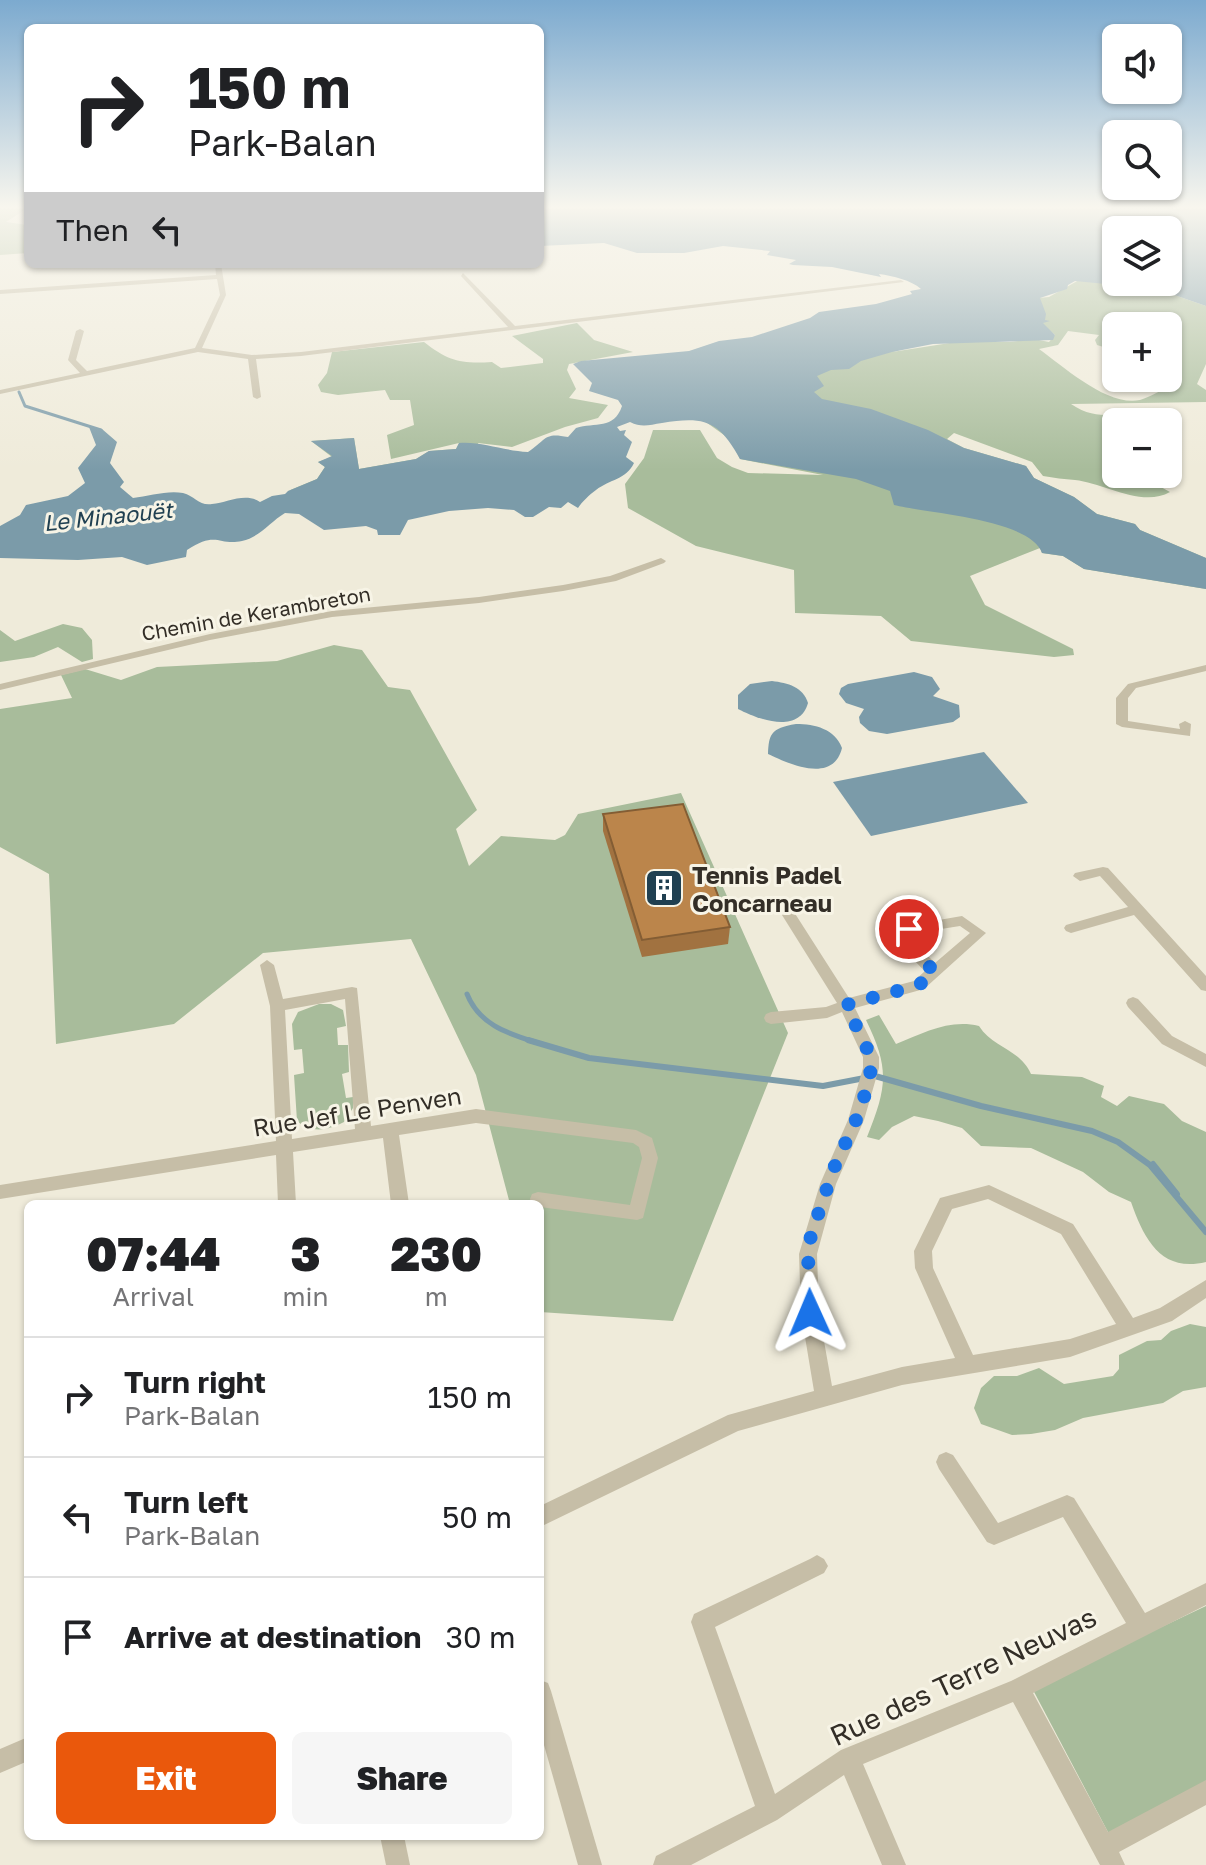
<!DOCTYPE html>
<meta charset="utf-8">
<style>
body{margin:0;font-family:"Golos Text",sans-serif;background:#f6f6f6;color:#202124;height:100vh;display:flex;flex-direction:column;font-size:30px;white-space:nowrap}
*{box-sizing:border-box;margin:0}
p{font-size:26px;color:#757577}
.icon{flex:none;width:44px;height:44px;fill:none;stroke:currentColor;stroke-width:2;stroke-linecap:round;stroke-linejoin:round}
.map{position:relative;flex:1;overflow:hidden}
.panel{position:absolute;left:24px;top:1200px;width:520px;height:640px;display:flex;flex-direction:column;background:#fff;border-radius:12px;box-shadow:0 2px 6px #0004}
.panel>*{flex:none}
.top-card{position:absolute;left:24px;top:24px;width:520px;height:244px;border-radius:12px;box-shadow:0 2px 6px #0004;background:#fff;color:#202124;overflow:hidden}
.controls{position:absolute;left:1102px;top:24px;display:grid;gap:16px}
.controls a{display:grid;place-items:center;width:80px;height:80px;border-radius:12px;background:#fff;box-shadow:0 2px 6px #0004;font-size:40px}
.pin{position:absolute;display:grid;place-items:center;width:68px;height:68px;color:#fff;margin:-34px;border:4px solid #fff;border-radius:50%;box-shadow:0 2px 8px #0007}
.me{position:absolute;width:88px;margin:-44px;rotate:359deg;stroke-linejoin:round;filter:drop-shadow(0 0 6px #0008)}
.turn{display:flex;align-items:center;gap:28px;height:168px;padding:0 32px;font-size:36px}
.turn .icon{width:104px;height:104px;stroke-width:2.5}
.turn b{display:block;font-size:56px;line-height:68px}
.then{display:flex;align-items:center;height:76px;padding:0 32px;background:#0003;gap:16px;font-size:30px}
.eta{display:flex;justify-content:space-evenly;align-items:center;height:136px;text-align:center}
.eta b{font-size:48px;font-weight:800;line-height:56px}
.cta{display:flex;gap:16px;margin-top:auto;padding:16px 32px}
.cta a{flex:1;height:92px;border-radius:12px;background:#ea580c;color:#fff;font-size:32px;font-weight:800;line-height:92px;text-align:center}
.cta a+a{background:#f6f6f6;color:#202124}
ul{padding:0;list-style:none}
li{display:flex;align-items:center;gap:24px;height:120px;padding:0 32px;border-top:2px solid #e0e0e0}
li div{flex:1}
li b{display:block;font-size:30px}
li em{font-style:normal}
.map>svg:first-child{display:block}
</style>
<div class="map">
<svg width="1206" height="1865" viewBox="0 0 1206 1865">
<rect width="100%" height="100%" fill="#efebda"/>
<g fill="#a8bc9b" fill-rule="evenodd">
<polygon points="0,209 26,209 6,222 28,225 28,253 0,255"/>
<path d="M1079,280L1157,289L1206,306V364L1197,384L1206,390V402L1071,404C1100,424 1120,408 1149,422H1116V474H1137L1170,492C1142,508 1104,483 1075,480C1064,479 1054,478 1043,476L1032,462L954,433L947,439L964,448L1026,466L1034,478L1074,497L1097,514L1135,524L1140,530L1206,558V589L1084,569L1063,556L1042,553L1040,548L970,576L985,605L1073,649L1074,655L1054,657L911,641L881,616L795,613L794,570L696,546L628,508L625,484L644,458L653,430H700L717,458L732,467L748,473L823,475L740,459L731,440L703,420L750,378L955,335L892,352L956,342H1010L1034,339L1049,342L1055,335L1041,323L1045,320L1039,298L1049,297ZM1116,326H1168V378H1164L1176,385C1163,388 1151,397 1140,400C1108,407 1064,367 1039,349L1058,345L1068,331L1099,335L1095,340L1097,345L1116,351Z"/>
<path d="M577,323L594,340L633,352L569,364L567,370L576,389L569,398L608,405L598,418L565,427L512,447L478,443L479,447L493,448L288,491L317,479L325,467L318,462L332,457L311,441L354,438L359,469L416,459L429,451L456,449L459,443L391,459L387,435L414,425L410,400H390L385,390L338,395L321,392L318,385L327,373L332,352L424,342C448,361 461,364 492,362L501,368L543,363V359L512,336Z"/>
<polygon points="63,624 82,628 92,640 93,659 82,662 58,647 34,657 0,662 0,630 15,641"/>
<polygon points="334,645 362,650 388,687 410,690 477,810 456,829 469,866 501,836 555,840 565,835 578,814 681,793 788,1033 673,1321 540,1312 540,1204 510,1204 476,1075 411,939 263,953 174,1024 56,1044 49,874 0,847 0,709 72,698 61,675 85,669 121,680 157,667 277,661"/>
<path d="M319,1004H331L343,1010L346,1026L337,1028L338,1045H348L349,1072L342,1074L346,1098L353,1097V1108L344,1122C329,1130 311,1134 297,1121L294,1075L304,1073L302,1049L294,1050L292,1024L298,1012Z"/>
<path d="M879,1015L896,1044C924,1033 949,1019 979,1026C993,1048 1020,1049 1031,1074L1082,1077L1104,1086L1101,1097L1117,1106L1129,1096L1164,1104L1182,1121L1206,1132V1262C1161,1273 1144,1239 1131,1202L1109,1192L1083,1172L1031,1148L981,1146L962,1128L938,1121L914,1116L892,1127L879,1140L867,1137C887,1087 890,1069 866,1020Z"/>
<polygon points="1190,1324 1206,1327 1206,1387 1183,1391 1163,1403 1083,1418 1055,1430 1031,1434 1012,1435 981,1424 974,1408 981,1388 994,1376 1017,1376 1039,1368 1064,1384 1113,1376 1119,1369 1119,1355 1147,1341 1161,1340 1171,1331"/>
<polygon points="1206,1606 1206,1783 1109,1834 1032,1688"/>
</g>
<g fill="#7b9ba9" fill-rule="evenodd">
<path d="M540,209H1206V306L1157,289L1075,281L1068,285L1067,289L1040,298L1046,314L1045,320L1050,321L1043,323L1055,335L1053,340L933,344L892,352L861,361L849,369L831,370L817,376L824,386L814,392L822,399L871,409L928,430L964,448L1026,466L1034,478L1074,497L1097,514L1135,524L1140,530L1206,558V589L1084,569L1063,556L1042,553C1031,519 925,513 894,505L890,491L856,479L740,459C719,421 705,416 662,423C649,425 642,428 630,422L617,427L620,431L626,430L624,435L632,442L626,457L634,463C626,480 610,479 596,490C589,495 582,502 578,508L568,502L561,508L549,507L533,517H525L514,510L488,508L449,511L408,520L400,535H378L377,530L366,526L324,530L299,514L285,513C270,522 260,537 242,541C218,546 217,530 187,550L186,557L147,565L122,557L78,560L0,558V526L20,515L26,505L68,496L85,483L78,468L96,445L89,427L102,429L117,442L110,463L124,482L120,487L133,498C149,496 168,490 183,493C195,496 199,506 212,504C227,503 245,492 260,502L272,496L285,494L288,491L317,479L325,467L318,462L332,456L311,441L354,438L359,469L416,459L429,451L456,449L459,443C481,441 504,451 528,452C547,439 544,432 568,437L576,428C595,422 614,430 622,406L618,400L589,391L592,383L573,364L581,361L689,351L719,341L752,337L810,318L819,312L876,304L912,294L910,291L921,289C911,280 893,276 879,274L881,277L832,267L793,265L789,264L796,260L767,255L770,251L723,246L684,253H637L604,243L540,246ZM1116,230H1168V282H1116Z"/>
<polygon points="914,672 932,677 940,689 933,696 959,705 960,717 953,722 887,734 869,731 860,723 859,717 864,709 846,703 839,694 841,688 848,684"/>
<path d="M772,681C788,683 803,687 808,703C799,735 757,719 738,709V695L750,684Z"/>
<path d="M796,724C815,724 835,729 842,748C833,785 787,763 768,754C769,735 770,728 796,724Z"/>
<polygon points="984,752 1028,803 871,836 833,782"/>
</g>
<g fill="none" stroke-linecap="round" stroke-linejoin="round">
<polyline stroke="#7b9ba9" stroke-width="3" points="19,392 25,406 101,430"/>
<path stroke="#7b9ba9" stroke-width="5" d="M467,994C479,1024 506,1033 535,1042"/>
<g stroke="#7b9ba9" stroke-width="6">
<polyline points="528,1040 589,1058 823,1086 875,1076 981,1106 1092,1131 1118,1142 1150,1165 1206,1232"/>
<polyline points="1153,1164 1177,1194"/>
</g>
<g fill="#c6bea7" fill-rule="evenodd">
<polygon points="215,264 221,264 226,295 202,348 252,355 301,352 508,327 461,276 463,273 515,326 901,280 904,282 301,356 256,359 261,397 257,399 253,397 248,359 198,352 0,394 0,390 80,373 68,360 76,331 80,329 84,331 76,360 87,371 195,348 220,295 217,279 0,294 0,290 216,275"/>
<polygon points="661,558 666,561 664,563 616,581 563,591 479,603 332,617 210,640 0,690 0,684 210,634 332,611 479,597 563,585 610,576"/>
<polygon points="1206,665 1206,671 1136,688 1128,698 1128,721 1180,729 1179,724 1185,721 1191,724 1190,736 1122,727 1116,724 1116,698 1128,684"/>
<polygon points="1103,867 1108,868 1206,976 1206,991 1201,990 1134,915 1071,933 1066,931 1064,928 1066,925 1128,907 1100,876 1080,881 1073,876 1075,873"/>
<path d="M789,910L794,912L849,998L914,981L925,971C912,960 900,943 904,926L962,916L986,933L924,989L855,1008L879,1057V1068L864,1120L836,1184L817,1254L819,1313L832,1386L902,1367L955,1358L915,1268L914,1251L940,1198L989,1185L1073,1224L1133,1318L1160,1308L1206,1280V1298L1172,1321L1070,1357L902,1385L738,1431L540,1527V1506L728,1415L814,1391L801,1313L799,1254L820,1184L848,1120L863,1068V1057L842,1012L827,1018L771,1024L766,1022L764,1018L766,1014L771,1012L826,1007L837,1003L782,915ZM960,926L970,933L935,963L922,950L916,933ZM988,1199L1061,1234L1116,1324L1070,1339L973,1355L933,1268L932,1251L952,1209Z"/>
<path d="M267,960L274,965L283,999L352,987L357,988L371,1126L476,1109L636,1130L652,1138L658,1158L643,1218L637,1220L540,1207V1204H532L530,1199L532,1194L538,1192L630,1205L642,1158L639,1147L633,1143L476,1123L399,1135L409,1204H391L383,1138L293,1152L296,1204H278L276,1155L0,1199V1185L276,1141L270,1006L260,965ZM345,999L355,1129L292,1139L285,1010Z"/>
<polygon points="1133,997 1138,999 1172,1036 1206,1054 1206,1067 1162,1044 1128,1007 1126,1003 1128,999"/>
<polygon points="946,1452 953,1455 998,1523 1067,1495 1074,1498 1145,1613 1206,1583 1206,1605 1033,1693 1108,1832 1206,1780 1206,1805 1119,1852 1125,1865 1100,1865 1013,1702 863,1764 906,1865 882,1865 844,1775 777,1820 691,1865 653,1865 656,1856 755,1806 691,1622 694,1614 810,1559 817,1555 824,1559 828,1566 824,1573 715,1627 775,1794 841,1750 1011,1681 1126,1623 1063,1517 994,1545 987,1542 939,1469 936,1462 939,1455"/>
<polygon points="540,1680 548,1683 551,1691 602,1865 578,1865 540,1731"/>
<polygon points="28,1737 28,1761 0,1773 0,1749"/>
<polygon points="380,1836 404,1836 410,1865 386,1865"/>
</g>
</g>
<polygon fill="#a17240" points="603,814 730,927 728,944 642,957 603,831"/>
<polygon fill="#bb854b" stroke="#835d34" stroke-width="2" points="683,804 730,927 642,940 603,814"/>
<linearGradient id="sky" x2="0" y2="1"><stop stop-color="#7caacf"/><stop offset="0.44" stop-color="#f8f6ee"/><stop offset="1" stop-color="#f8f6ee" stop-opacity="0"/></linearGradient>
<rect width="1206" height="470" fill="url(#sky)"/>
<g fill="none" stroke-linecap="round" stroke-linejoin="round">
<path stroke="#1a73e8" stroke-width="14" stroke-dasharray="0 25.2" d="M810,1313L808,1254L811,1235L834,1168L856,1120L870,1080L871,1057L846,1005L919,985L935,971C921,961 909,947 909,929"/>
</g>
<defs>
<g id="building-square" transform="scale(2)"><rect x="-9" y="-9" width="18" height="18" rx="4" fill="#204051" stroke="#f7f4e6"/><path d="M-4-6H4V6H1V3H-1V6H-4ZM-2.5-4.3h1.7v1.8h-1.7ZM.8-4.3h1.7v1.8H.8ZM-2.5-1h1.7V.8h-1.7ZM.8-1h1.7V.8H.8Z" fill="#fff"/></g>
</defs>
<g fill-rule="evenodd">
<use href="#building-square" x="664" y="888"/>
</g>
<g text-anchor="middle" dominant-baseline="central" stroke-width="6" stroke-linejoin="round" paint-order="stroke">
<g font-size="20" fill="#332e27" stroke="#f7f4e6">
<text transform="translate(256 613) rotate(-10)">Chemin de Kerambreton</text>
</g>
<g font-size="22" font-style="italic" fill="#204051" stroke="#f7f4e6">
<text transform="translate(108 516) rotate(-6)">Le Minaouët</text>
</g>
<g font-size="24" font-weight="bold" fill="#332e27" stroke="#f7f4e6" text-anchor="start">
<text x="692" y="874">Tennis Padel<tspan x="692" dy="28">Concarneau</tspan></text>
</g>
<g font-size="24" fill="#332e27" stroke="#f7f4e6">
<text transform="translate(357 1111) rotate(-9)">Rue Jef Le Penven</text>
</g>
<g font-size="28" fill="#332e27" stroke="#f7f4e6">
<text transform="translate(963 1676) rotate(-25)">Rue des Terre Neuvas</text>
</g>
</g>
</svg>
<div class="controls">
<a><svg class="icon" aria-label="sound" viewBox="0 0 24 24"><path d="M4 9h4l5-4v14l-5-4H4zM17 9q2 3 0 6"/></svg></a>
<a><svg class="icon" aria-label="search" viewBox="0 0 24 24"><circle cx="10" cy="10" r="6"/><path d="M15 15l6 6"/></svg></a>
<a><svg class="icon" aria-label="layers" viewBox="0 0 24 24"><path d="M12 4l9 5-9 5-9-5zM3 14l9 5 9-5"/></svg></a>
<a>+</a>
<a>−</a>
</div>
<div class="pin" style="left:909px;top:929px;background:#d93025"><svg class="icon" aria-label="arrive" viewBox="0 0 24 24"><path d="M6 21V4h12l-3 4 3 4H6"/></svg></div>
<svg class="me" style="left:810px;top:1313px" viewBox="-20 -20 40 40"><path d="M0-17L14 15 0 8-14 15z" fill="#1a73e8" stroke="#fff" stroke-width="4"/></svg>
<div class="top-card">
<div class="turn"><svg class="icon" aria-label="right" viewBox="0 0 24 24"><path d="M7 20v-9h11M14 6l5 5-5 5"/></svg><div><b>150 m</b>Park-Balan</div></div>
<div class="then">Then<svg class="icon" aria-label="left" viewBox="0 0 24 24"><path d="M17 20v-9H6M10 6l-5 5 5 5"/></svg></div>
</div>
<section class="panel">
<div class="eta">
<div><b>07:44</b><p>Arrival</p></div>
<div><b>3</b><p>min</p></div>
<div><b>230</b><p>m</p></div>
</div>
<ul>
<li><svg class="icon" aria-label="right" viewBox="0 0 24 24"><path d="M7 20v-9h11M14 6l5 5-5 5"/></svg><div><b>Turn right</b><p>Park-Balan</p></div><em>150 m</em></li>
<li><svg class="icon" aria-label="left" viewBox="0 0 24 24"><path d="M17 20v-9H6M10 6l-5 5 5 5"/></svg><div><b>Turn left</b><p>Park-Balan</p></div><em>50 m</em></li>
<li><svg class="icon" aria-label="arrive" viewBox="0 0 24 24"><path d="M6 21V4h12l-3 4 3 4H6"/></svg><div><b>Arrive at destination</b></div><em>30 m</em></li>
</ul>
<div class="cta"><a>Exit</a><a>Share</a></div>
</section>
</div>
